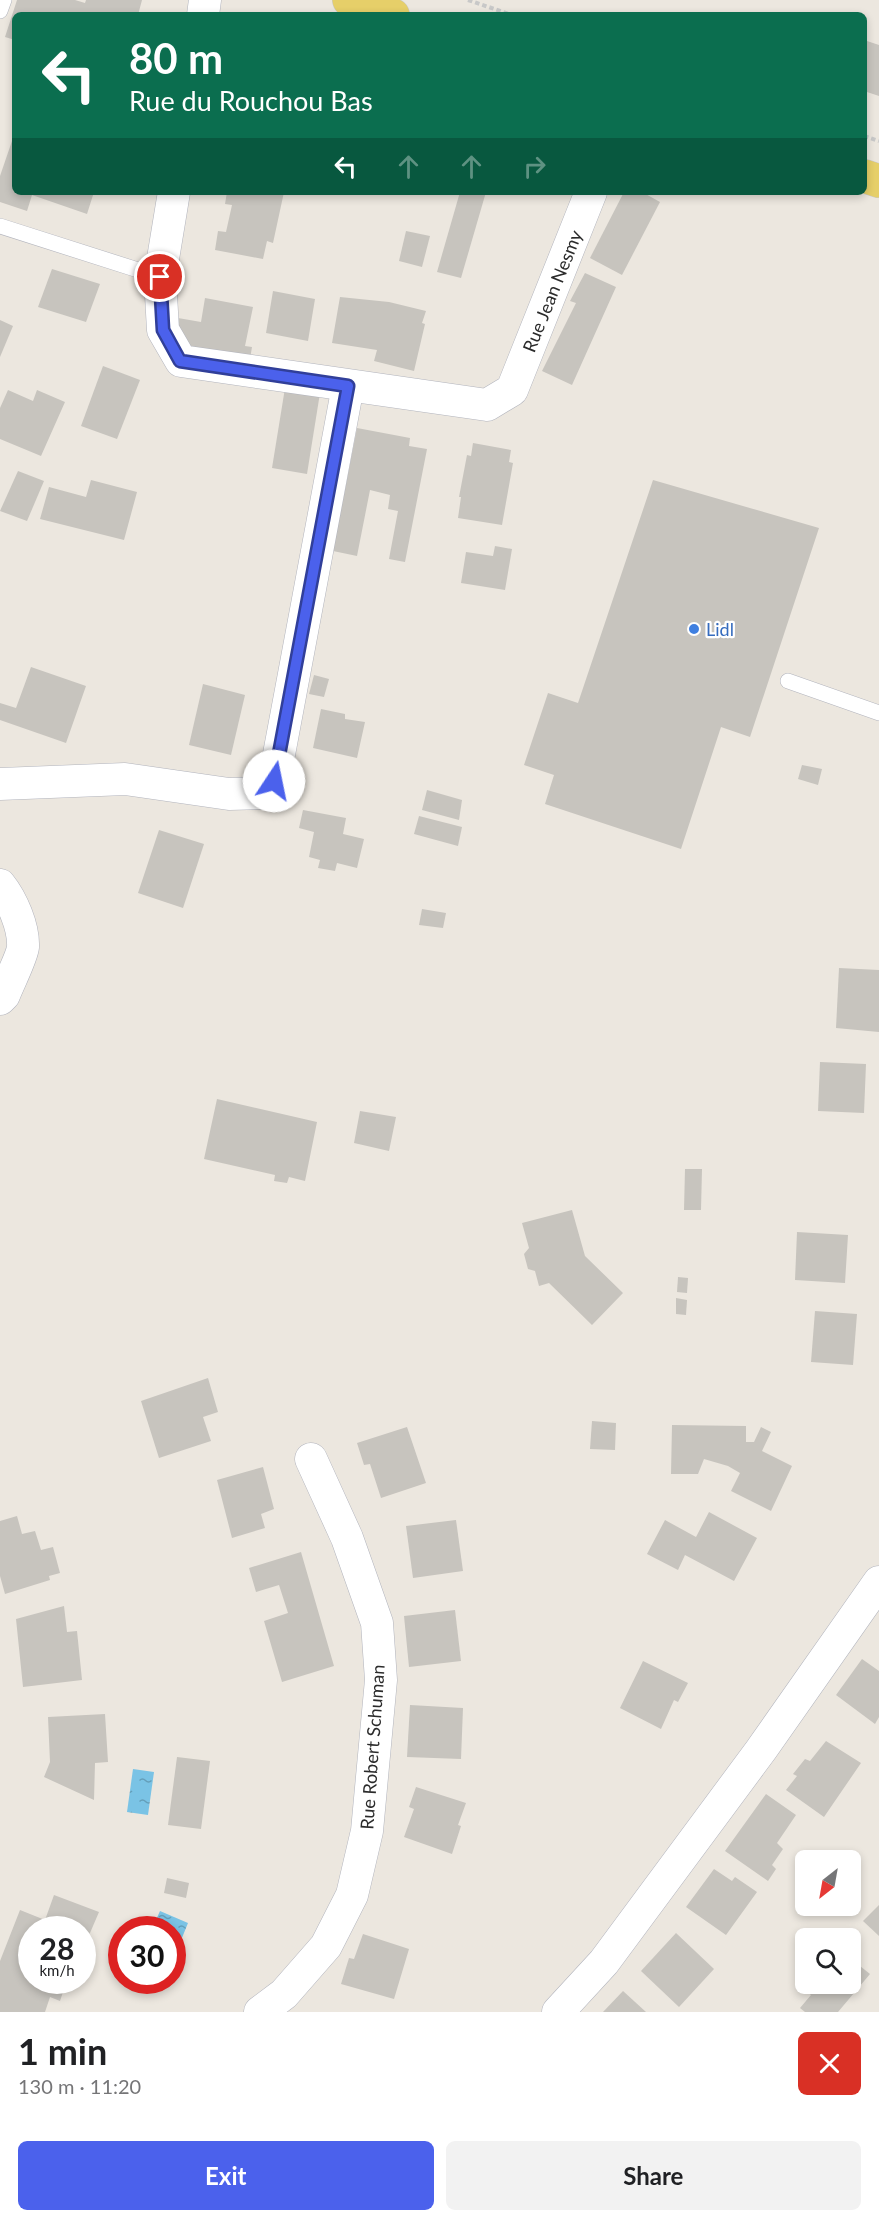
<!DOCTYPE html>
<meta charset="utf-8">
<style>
body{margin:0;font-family:Lato,sans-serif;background:#f2f2f2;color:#202124;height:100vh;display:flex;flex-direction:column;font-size:22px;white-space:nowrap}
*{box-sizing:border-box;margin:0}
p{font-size:20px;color:#757577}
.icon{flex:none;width:33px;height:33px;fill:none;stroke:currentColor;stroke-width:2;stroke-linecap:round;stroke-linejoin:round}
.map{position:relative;height:2012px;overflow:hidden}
.details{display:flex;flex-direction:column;background:#fff;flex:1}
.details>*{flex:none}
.hud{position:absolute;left:12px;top:12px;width:855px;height:183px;border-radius:9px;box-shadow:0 3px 9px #0003;background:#0b6e4f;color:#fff;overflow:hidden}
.needle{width:39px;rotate:211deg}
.fabs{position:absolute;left:795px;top:1850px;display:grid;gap:12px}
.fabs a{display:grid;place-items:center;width:66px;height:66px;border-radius:9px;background:#fff;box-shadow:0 3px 9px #0003;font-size:30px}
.speed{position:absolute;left:18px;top:1916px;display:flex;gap:12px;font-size:30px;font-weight:700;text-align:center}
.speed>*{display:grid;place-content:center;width:78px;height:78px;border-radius:50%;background:#fff;box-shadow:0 3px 9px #0003;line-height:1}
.speed small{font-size:15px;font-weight:400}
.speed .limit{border:9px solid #d22;background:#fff;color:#111}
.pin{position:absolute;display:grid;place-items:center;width:51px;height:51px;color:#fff;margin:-26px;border:3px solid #fff;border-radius:50%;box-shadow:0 2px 6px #0007}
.me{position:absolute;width:66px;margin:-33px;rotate:11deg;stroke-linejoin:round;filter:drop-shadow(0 0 4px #0008)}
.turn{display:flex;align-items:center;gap:21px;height:126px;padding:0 18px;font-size:27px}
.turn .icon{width:78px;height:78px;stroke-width:2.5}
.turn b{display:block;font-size:42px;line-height:51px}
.lanes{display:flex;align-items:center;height:57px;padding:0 18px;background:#0003;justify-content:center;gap:30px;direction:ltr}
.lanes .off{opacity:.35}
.round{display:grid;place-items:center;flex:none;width:63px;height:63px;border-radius:9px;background:#f2f2f2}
.head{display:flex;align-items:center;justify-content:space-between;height:102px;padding:0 18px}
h1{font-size:36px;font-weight:700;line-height:45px}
.cta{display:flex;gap:12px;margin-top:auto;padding:12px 18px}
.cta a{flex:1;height:69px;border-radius:9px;background:#4b61ec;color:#fff;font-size:24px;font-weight:700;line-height:69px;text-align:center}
.cta a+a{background:#f2f2f2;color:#202124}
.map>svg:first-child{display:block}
</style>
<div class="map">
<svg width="879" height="2012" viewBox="0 0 879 2012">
<defs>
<pattern id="water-ripples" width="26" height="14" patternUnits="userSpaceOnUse" patternTransform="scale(1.5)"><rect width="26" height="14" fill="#7ac3e5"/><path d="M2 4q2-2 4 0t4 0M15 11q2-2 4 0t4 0" fill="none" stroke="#649fba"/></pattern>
</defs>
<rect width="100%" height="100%" fill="#ece7df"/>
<g fill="url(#water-ripples)">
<polygon points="133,1769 154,1772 148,1815 127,1812"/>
<polygon points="160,1911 188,1923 173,1960 172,1929 152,1929"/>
</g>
<g fill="#c7c4be">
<polygon points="17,0 75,0 85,3 86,0 142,0 138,15 15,15 15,40 5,37"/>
<polygon points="864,40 879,45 879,96 864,91"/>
<polygon points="13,138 15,139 15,192 94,192 87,214 32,195 27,211 0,202 0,176"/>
<polygon points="227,192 284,192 273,243 267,241 263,259 215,250 218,231 226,232 232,205 225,204"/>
<polygon points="460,192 486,192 461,278 437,272"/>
<polygon points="624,192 642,192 660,202 622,275 590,258"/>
<polygon points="406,231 430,236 422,267 399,261"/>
<polygon points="52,269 100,284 86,322 38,307"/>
<polygon points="585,273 616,287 572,385 542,371 576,303 570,301"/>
<polygon points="273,291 315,299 308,341 266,333"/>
<polygon points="340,297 389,302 426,311 422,323 425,324 414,371 374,361 377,350 332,343"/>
<polygon points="205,298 253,307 245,346 252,347 250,359 181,350 178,318 201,322"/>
<polygon points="0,320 13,326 0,357"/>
<polygon points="103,366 140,380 117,439 81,426"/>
<polygon points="285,388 320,393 307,474 272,468"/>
<polygon points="8,390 33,401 37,390 65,402 41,456 0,439 0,408"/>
<polygon points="357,428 410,438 409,446 427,449 405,562 389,559 398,511 388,509 390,495 370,490 357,556 333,551"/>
<polygon points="473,443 511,450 509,462 513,463 502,525 458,518 461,497 459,497 467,455 471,456"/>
<polygon points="18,471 44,481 27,521 0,511"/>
<polygon points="91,480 137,492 124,540 40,519 49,487 86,497"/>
<polygon points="653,480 819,528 750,737 721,727 681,849 545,804 554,775 524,765 548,693 578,703"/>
<polygon points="495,546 512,549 505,590 461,583 466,552 493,556"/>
<polygon points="31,667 86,686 66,743 0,720 0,703 16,708"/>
<polygon points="314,675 329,679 324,697 309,694"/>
<polygon points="203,684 245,695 231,755 189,745"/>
<polygon points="321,709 345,714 345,719 365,722 357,758 313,748"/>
<polygon points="802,765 822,769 818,785 798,779"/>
<polygon points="427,790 462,800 459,820 422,810"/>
<polygon points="303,810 346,818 343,834 364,839 357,868 337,863 335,871 318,868 320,860 309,857 314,832 299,828"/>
<polygon points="419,816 462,827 458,846 414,834"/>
<polygon points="159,830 204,844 183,908 138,893"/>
<polygon points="422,909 446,913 443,928 419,925"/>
<polygon points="839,968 879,970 879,1032 836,1028"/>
<polygon points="820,1062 866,1064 864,1113 818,1111"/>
<polygon points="217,1099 317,1122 305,1181 289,1177 287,1183 274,1181 275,1175 204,1159"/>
<polygon points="360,1111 396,1117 389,1151 354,1143"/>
<polygon points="685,1169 702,1169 701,1210 684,1210"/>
<polygon points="572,1210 585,1256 623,1293 592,1325 549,1283 539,1286 535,1271 528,1269 524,1254 529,1248 522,1223"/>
<polygon points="797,1232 848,1235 845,1283 795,1280"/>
<polygon points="678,1277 688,1278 687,1293 677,1292"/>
<polygon points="676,1298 687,1300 686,1315 676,1314"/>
<polygon points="815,1311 857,1314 853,1365 811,1362"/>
<polygon points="208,1378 218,1412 203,1417 211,1441 159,1458 141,1401"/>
<polygon points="592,1421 616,1423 615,1450 590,1449"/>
<polygon points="672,1425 746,1426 746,1442 754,1442 761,1427 771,1432 762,1451 792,1466 771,1511 731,1491 740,1473 728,1466 704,1459 698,1474 671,1474"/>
<polygon points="407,1427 426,1483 381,1498 370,1464 364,1465 357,1443"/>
<polygon points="263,1467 274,1509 261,1514 265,1528 232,1538 217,1480"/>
<polygon points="709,1512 757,1538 734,1581 685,1555 678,1570 647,1554 665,1520 696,1537"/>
<polygon points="17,1516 22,1534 35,1531 41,1550 53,1547 60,1573 49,1576 50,1580 5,1594 0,1576 0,1521"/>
<polygon points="456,1520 463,1571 413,1578 406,1526"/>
<polygon points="301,1552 334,1666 282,1682 264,1621 288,1613 279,1585 256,1592 249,1568"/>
<polygon points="64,1606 67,1632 77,1631 82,1680 23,1687 16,1619"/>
<polygon points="455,1610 461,1661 409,1667 404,1616"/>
<polygon points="862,1659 879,1671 879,1717 875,1724 836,1695"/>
<polygon points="643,1661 688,1683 678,1702 674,1700 661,1729 620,1708"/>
<polygon points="410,1705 463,1708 461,1759 407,1757"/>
<polygon points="105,1714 108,1762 95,1763 94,1800 44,1777 50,1762 48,1717"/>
<polygon points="826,1741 861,1763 824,1817 786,1790 797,1776 793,1774 805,1759 810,1761"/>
<polygon points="177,1757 210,1761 201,1829 168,1825"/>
<polygon points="416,1787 466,1803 458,1825 461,1826 452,1854 404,1837 414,1809 409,1807"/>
<polygon points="766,1794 796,1815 777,1843 783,1849 772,1865 776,1869 768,1881 725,1851"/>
<polygon points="714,1869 732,1881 735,1877 757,1892 726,1935 686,1907"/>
<polygon points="167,1878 189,1883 186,1898 164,1893"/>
<polygon points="54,1895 99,1912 87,1940 82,1939 82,1929 32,1929 32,1980 67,1980 60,2001 50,1997 45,2012 0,2012 0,1961 20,1910 45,1920"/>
<polygon points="879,1905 879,1936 863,1921"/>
<polygon points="676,1933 714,1969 679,2007 641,1971"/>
<polygon points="363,1934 409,1949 394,1999 341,1984 349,1958 354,1959"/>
<polygon points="850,1958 870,1974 838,2012 805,2012 800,2008 811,1995 799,1985 806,1978 806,1983 850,1983"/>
<polygon points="623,1991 646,2012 603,2012"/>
</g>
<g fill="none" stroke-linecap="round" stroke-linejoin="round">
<g stroke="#b2b4bd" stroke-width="16">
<g id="lane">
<polyline points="0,11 4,0"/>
<polyline points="0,226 160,277"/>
<polyline points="788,681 879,713"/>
</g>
</g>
<g stroke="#b2b4bd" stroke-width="33">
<g id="street">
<polyline points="203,15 205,0"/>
<polyline points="174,192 160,277 163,330 181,361 487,405 512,390 591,192"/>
<polyline points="0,784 125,779 229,794 263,793 274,781 348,386"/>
<path d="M0,885C12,900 24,927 23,947C22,957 8,984 4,995L0,999"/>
<polyline points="260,2012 284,1994 326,1946 352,1895 367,1831 381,1680 377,1623 347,1538 311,1459"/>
<polyline points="558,2012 604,1962 761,1750 879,1582"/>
</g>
</g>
<g stroke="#c8c8c8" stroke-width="34">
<g id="primary">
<polyline points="349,0 393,15"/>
<polyline points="864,176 879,181"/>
</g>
</g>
<g stroke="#c8c8c8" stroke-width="4" stroke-dasharray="4.5 3" stroke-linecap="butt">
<polyline points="468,0 512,15"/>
<polyline points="864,136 879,141"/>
</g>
<use href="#lane" stroke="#fff" stroke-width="15"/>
<use href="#street" stroke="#fff" stroke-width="32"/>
<use href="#primary" stroke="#e6cf69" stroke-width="33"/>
</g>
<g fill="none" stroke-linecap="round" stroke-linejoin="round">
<g stroke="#313f99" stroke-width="15">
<polyline id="route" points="160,277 163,330 180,361 348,386 274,781"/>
</g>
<use href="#route" stroke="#4b61ec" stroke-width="10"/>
</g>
<circle fill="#3f7fe0" stroke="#fff" stroke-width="2" cx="694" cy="629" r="6"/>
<g text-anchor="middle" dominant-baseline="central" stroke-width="4.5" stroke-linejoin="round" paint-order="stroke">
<g font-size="18" fill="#2b2b2b" stroke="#fff">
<text transform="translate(552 291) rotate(-68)">Rue Jean Nesmy</text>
<text transform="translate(372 1747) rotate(-86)">Rue Robert Schuman</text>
</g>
<g font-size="18" fill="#366cbe" stroke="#fff" text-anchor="start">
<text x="706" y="629">Lidl</text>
</g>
</g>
</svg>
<div class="fabs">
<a><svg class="needle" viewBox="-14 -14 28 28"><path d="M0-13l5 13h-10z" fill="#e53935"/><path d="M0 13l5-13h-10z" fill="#757577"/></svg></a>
<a><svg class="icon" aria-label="search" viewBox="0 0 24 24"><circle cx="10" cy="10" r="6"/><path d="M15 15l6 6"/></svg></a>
</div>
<div class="speed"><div>28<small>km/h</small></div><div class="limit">30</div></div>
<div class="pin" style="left:160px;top:277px;background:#d93025"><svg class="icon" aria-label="arrive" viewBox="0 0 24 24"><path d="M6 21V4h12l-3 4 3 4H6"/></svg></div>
<svg class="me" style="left:274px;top:781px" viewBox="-20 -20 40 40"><circle r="19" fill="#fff"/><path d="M0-13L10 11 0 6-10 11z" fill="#4b61ec"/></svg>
<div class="hud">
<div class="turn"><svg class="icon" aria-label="left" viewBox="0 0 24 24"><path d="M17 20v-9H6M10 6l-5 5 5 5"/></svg><div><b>80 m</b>Rue du Rouchou Bas</div></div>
<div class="lanes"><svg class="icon" aria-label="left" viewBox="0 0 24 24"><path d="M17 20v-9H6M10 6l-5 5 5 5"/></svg><svg class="icon off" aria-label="ahead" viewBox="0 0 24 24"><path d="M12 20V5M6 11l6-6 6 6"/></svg><svg class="icon off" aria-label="ahead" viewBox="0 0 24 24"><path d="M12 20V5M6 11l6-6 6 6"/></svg><svg class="icon off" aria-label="right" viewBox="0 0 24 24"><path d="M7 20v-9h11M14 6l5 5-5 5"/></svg></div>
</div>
</div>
<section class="details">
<div class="head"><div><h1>1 min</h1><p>130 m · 11:20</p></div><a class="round" style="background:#d93025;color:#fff"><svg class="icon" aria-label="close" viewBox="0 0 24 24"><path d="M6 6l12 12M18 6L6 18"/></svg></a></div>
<div class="cta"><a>Exit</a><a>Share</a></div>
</section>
